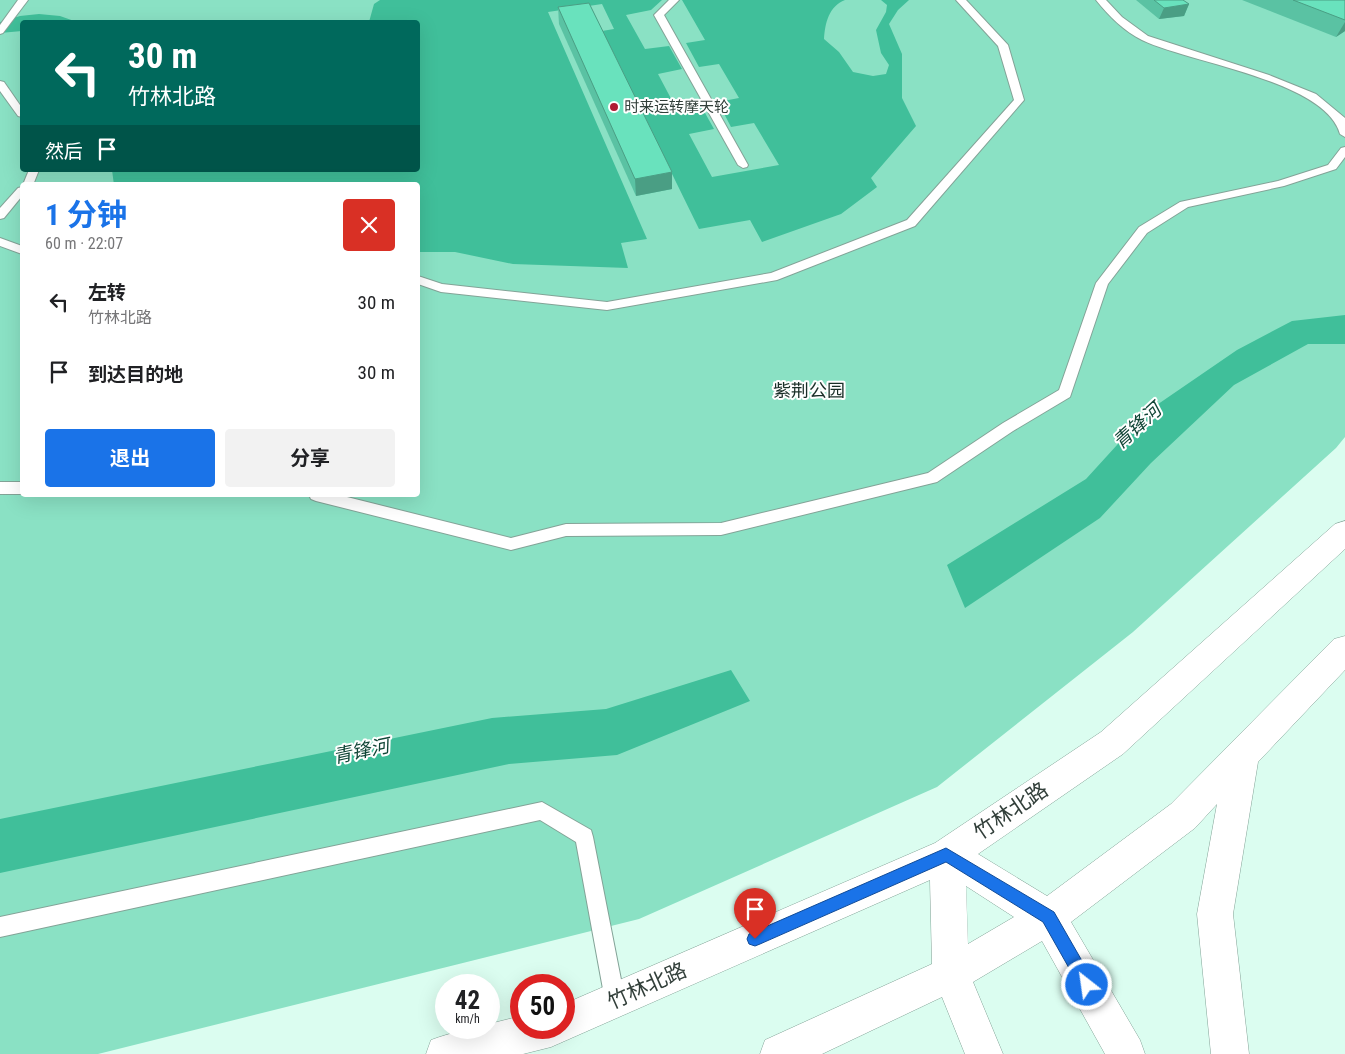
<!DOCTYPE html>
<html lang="zh">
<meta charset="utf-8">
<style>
body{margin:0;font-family:"Roboto Condensed","Noto Sans SC",sans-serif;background:#f2f2f2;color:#202124;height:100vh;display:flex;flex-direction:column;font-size:19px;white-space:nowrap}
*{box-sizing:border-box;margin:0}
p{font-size:16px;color:#757577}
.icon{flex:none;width:28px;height:28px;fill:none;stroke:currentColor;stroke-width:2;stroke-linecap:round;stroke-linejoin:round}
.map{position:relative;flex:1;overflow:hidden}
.side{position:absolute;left:20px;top:182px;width:400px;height:315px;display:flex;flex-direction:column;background:#fff;border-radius:5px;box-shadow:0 5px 20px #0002}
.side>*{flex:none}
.banner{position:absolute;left:20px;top:20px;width:400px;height:152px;border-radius:5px;box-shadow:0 5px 20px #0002;background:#00695c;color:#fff;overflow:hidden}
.speed{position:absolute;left:435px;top:974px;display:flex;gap:10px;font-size:25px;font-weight:700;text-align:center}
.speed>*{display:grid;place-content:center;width:65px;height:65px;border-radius:50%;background:#fff;box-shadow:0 5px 20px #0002;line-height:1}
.speed small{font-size:12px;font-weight:400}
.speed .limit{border:8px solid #d22;background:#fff;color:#111}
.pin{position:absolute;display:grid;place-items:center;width:42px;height:42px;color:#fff;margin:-51px -21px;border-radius:50% 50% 50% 0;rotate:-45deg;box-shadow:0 0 5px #0007}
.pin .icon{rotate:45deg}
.me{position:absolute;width:55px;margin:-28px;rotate:330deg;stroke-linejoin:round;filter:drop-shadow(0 0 4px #0008)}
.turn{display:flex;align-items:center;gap:18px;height:105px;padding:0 25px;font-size:22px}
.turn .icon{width:65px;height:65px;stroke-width:2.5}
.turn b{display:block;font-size:35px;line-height:42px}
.then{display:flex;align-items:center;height:48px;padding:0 25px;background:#0003;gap:10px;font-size:19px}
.round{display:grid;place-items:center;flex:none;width:52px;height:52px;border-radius:5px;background:#f2f2f2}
.head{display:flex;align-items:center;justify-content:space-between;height:85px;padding:0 25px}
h1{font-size:30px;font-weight:700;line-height:38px;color:#1a73e8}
.primary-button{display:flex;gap:10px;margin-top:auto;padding:10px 25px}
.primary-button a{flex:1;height:58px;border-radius:5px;background:#1a73e8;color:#fff;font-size:20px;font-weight:700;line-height:58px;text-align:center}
.primary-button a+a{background:#f2f2f2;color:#202124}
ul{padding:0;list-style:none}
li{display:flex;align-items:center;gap:15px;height:70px;padding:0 25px}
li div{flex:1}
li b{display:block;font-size:19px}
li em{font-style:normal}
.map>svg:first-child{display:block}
</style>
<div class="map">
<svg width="1345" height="1054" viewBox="0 0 1345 1054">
<rect width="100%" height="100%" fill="#dbfdf0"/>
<path fill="#8ae1c4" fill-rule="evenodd" d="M0,0H1345V437L1336,448L1133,632L937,787L639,919L98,1054H0ZM22,22H418V170H22ZM22,185H418V495H22Z"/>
<g fill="#40bf9a">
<path d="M380,0H662L651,10L626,15L645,49L669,46L682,69L658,74L676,108L700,104L714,129L689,134L712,177L779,165L754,123L731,127L718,102L739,98L719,64L699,67L686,43L705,40L682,0H845C829,6 825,23 824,39L839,52L853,72L873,76L886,74L889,65L881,53L876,30L886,12L887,5L881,0H909L898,10L889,24L902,54V98L916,126L871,178L877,187L841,214L762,242L750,220L699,229L602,31L614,29L602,4L548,12L647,239L621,243L628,268L513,264L455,252H418V185H114L112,170H418V22H369L374,4Z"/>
<polygon points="39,14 60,16 77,22 22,22 22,31 0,33 0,22 20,16"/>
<polygon points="1345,315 1345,344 1308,344 1234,385 1151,463 1100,518 965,608 947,565 1086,479 1148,411 1237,350 1292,321"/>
<polygon points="731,670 750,701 617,755 509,764 0,873 0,819 492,718 606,709"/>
</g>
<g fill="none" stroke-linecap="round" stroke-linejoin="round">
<g stroke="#83a397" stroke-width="2">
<g id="service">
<polygon points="18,0 28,0 3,33 0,34 0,25"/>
<polygon points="669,0 679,0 664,15 748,165 747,167 743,168 738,165 654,15"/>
<polygon points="956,0 966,0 1008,45 1024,100 915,226 777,280 607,310 441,292 418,284 418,276 442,284 607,302 771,273 907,220 1014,100 998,46"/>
<path d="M1096,0H1106L1122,17L1148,36L1269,75L1316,94L1345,118V137L1340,134C1325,80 1189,63 1142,40C1125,32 1108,15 1096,0Z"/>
<polygon points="0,81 4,82 22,108 22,117 18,116 0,91"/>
<polygon points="1345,147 1345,157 1336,169 1284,186 1188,207 1147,233 1108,284 1070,397 1013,431 937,482 721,535 566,536 511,550 316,501 311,499 309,495 339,495 511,538 566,524 721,523 928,473 1003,423 1059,390 1096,283 1139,227 1180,202 1278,181 1328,165 1341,148"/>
<polygon points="29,170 39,170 33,185 22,187"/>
<polygon points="22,187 22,196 4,218 0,219 0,208 18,188"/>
<polygon points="0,238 22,246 22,254 0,246"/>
<rect x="0" y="482" width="22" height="12"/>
<polygon points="542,802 591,830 593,837 625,1000 622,1007 615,1010 608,1007 605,1000 576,842 540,820 0,937 0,917"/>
</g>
</g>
<g stroke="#83a397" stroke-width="1">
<path id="secondary" d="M1345,521V549L1123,754L978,854L1047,896L1171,804L1334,639L1345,636V670L1258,762L1233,914L1249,1054H1211L1197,914L1217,804L1195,828L1071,922L1140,1040L1145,1054H1105L1042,941L973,982L1003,1054H965L942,997L822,1054H760L765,1040L932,964L930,880L551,1047L523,1054H426L431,1040C450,1033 469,1028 489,1028V1024L521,1016V1028H564V1004L935,843L1101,732L1335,524ZM966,886L1014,917L968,944Z"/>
</g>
<use href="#service" fill="#fff" fill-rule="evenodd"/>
<use href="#secondary" fill="#fff" fill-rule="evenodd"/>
</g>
<g fill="#5ac2a3">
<polygon points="1136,0 1183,0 1189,4 1184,16 1159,19"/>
<polygon points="1242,0 1345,0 1345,31 1336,37"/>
<polygon points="558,7 672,189 636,196 559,24"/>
</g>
<g fill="#4a9e84">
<polygon points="1189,4 1184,16 1159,19 1164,8"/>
<polygon points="1345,22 1345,31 1336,37"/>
<polygon points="672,172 672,189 636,196 635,179"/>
</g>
<g fill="#69e2bd" stroke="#4a9e84">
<polygon points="1154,0 1183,0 1189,4 1164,8"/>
<polygon points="1293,0 1345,0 1345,20"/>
<polygon points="589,3 672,172 635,179 558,7"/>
</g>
<polygon fill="#1a73e8" stroke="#114b97" points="946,848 1054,912 1093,980 1095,985 1093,991 1087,993 1082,991 1043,922 946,862 760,944 755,946 749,944 747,939 749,934"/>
<circle fill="#af1b32" stroke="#fff" stroke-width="2" cx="614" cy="107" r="5"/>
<g text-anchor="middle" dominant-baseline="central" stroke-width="4" stroke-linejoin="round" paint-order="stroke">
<g font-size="15" fill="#323f3a" stroke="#fff" text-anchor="start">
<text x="624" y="107">时来运转摩天轮</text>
</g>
<g font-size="18" fill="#1a2f28" stroke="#fff">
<text x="809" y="390">紫荆公园</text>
</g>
<g font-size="19" font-style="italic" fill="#114637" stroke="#fff">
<text transform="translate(1137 426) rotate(-42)">青锋河</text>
<text transform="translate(361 751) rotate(-12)">青锋河</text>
</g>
<g font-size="21" fill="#323f3a" stroke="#fff">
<text transform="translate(1011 811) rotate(-34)">竹林北路</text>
<text transform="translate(647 986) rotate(-24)">竹林北路</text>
</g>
</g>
</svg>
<div class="speed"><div>42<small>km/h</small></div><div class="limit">50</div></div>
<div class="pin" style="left:755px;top:939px;background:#d93025"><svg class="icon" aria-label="arrive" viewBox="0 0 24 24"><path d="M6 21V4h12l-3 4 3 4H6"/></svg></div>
<svg class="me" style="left:1087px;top:985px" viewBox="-20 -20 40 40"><circle r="17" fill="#1a73e8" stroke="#fff" stroke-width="3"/><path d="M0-11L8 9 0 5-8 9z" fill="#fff"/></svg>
<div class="banner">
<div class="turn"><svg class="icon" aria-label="left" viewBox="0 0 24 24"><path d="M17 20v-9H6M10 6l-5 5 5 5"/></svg><div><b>30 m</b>竹林北路</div></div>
<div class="then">然后<svg class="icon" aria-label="arrive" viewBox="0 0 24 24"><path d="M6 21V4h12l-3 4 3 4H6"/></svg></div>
</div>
<section class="side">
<div class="head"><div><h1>1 分钟</h1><p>60 m · 22:07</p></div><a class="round" style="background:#d93025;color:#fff"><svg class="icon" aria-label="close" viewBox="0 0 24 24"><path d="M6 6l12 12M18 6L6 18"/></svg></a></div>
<ul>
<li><svg class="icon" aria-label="left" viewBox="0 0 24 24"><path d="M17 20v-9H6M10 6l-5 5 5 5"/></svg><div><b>左转</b><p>竹林北路</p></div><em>30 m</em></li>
<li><svg class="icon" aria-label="arrive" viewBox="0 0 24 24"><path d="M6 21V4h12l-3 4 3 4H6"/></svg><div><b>到达目的地</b></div><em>30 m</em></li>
</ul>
<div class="primary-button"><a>退出</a><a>分享</a></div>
</section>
</div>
